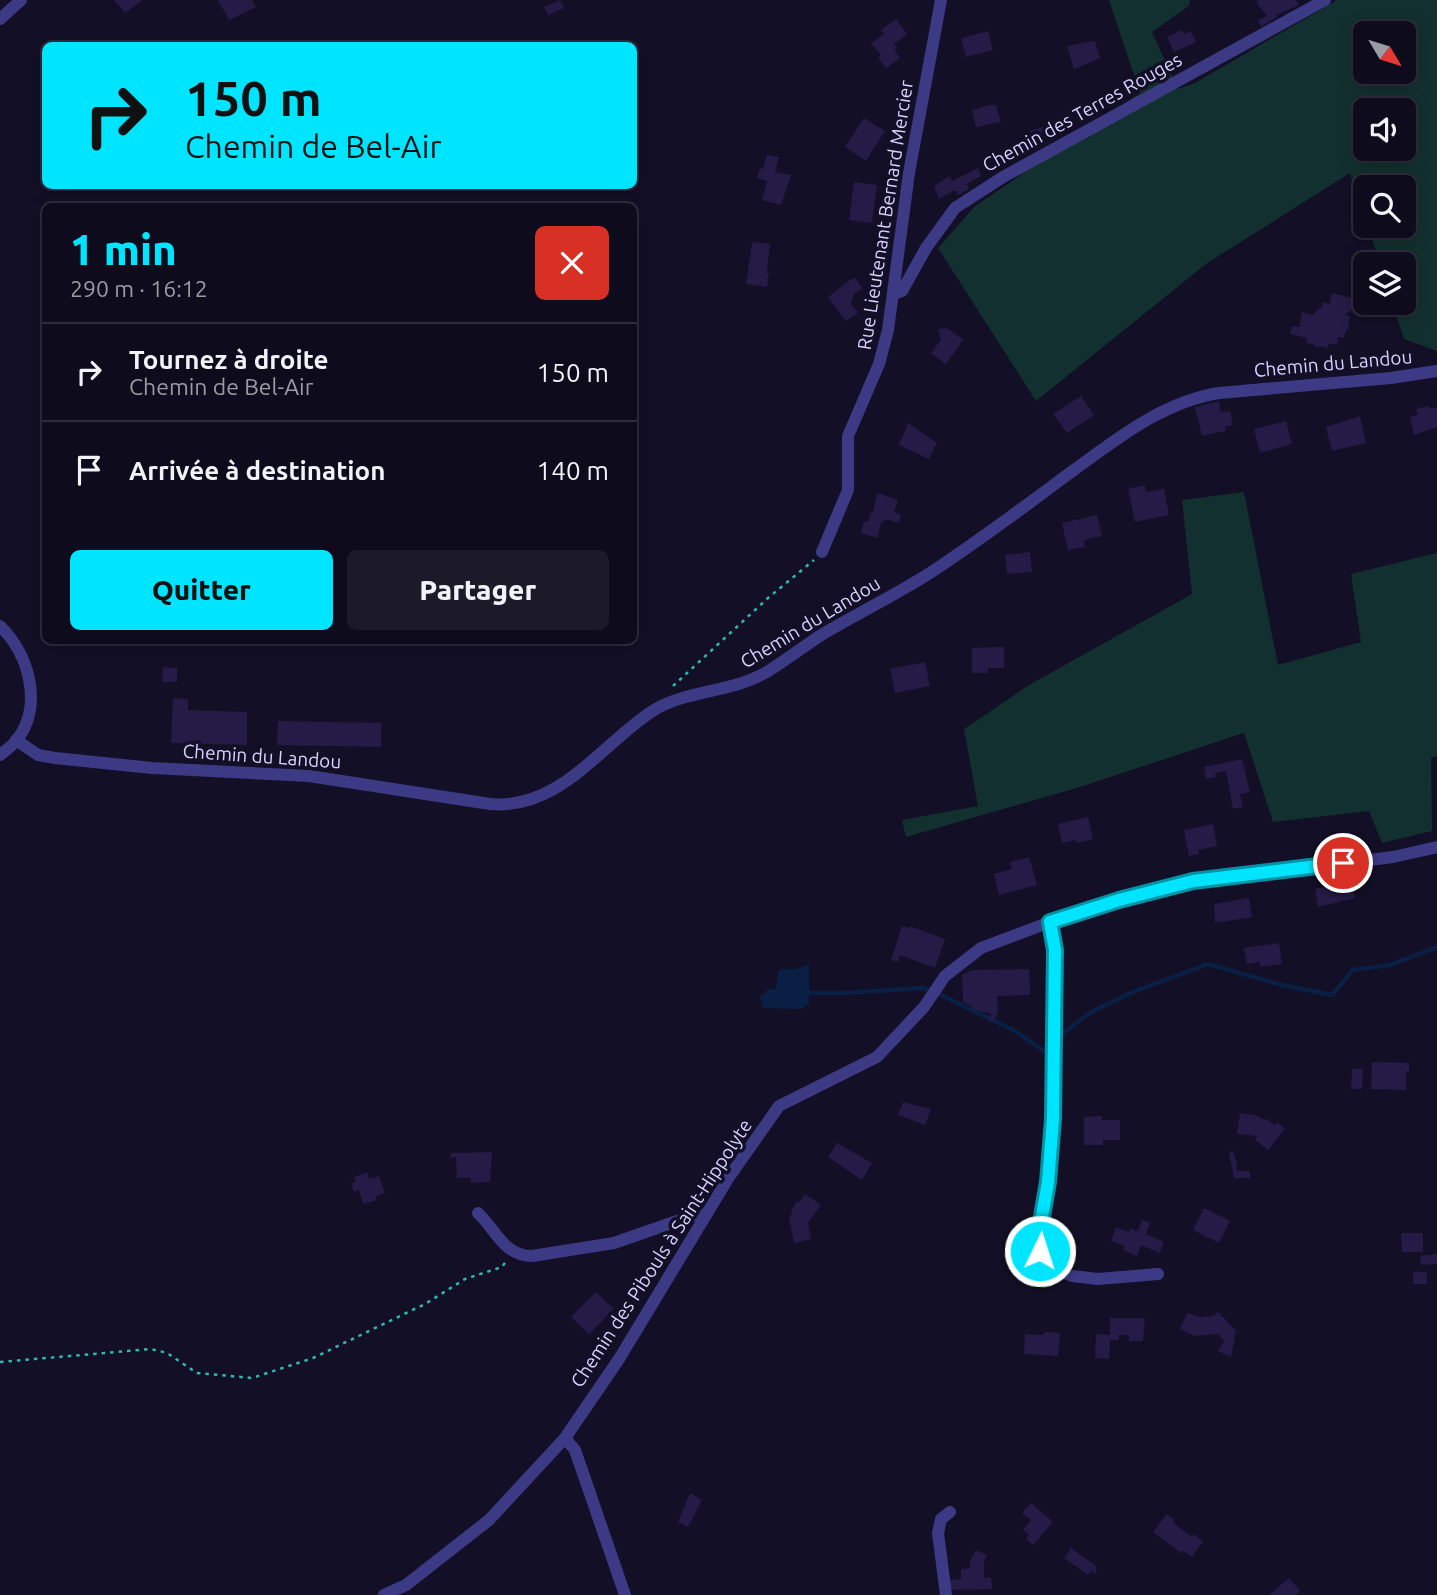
<!DOCTYPE html>
<html lang="fr">
<meta charset="utf-8">
<style>
body{margin:0;font-family:Ubuntu,sans-serif;background:#1c1929;color:#f1f3f6;height:100vh;display:flex;flex-direction:column;font-size:26px;white-space:nowrap}
*{box-sizing:border-box;margin:0}
p{font-size:23px;color:#9b9ba3}
.icon{flex:none;width:38px;height:38px;fill:none;stroke:currentColor;stroke-width:2;stroke-linecap:round;stroke-linejoin:round}
.map{position:relative;flex:1;overflow:hidden}
.panel{position:absolute;left:42px;top:203px;width:595px;height:441px;display:flex;flex-direction:column;background:#0e0b1c;border-radius:10px;box-shadow:0 4px 18px #0003,0 0 0 2px #2e2b3b}
.panel>*{flex:none}
.banner{position:absolute;left:42px;top:42px;width:595px;height:147px;border-radius:10px;box-shadow:0 4px 18px #0003,0 0 0 2px #2e2b3b;background:#00e5ff;color:#111;overflow:hidden}
.needle{width:46px;rotate:128deg}
.fabs{position:absolute;left:1353px;top:21px;display:grid;gap:14px}
.fabs a{display:grid;place-items:center;width:63px;height:63px;border-radius:10px;background:#0e0b1c;box-shadow:0 4px 18px #0003,0 0 0 2px #2e2b3b;font-size:35px}
.pin{position:absolute;display:grid;place-items:center;width:60px;height:60px;color:#fff;margin:-30px;border:4px solid #fff;border-radius:50%;box-shadow:0 2px 7px #0007}
.me{position:absolute;width:77px;margin:-38px;rotate:4deg;stroke-linejoin:round;filter:drop-shadow(0 0 5px #0008)}
.turn{display:flex;align-items:center;gap:24px;height:147px;padding:0 28px;font-size:32px}
.turn .icon{width:91px;height:91px;stroke-width:2.5}
.turn b{display:block;font-size:49px;line-height:60px}
.round{display:grid;place-items:center;flex:none;width:74px;height:74px;border-radius:10px;background:#1c1929}
.headline{display:flex;align-items:center;justify-content:space-between;height:119px;padding:0 28px}
h1{font-size:42px;font-weight:800;line-height:52px;color:#00e5ff}
.button{display:flex;gap:14px;margin-top:auto;padding:14px 28px}
.button a{flex:1;height:80px;border-radius:10px;background:#00e5ff;color:#111;font-size:28px;font-weight:800;line-height:80px;text-align:center}
.button a+a{background:#1c1929;color:#f1f3f6}
ul{padding:0;list-style:none}
li{display:flex;align-items:center;gap:21px;height:98px;padding:0 28px;border-top:2px solid #2e2b3b}
li div{flex:1}
li b{display:block;font-size:26px}
li em{font-style:normal}
.map>svg:first-child{display:block}
</style>
<div class="map">
<svg width="1437" height="1595" viewBox="0 0 1437 1595">
<rect width="100%" height="100%" fill="#130f26"/>
<g fill="#12302f" fill-rule="evenodd">
<path d="M1109,0H1190L1189,6L1152,32L1178,89L1195,83L1337,0H1437V351L1404,339L1392,303H1404V264H1380L1368,226H1404V187H1365V218L1350,173L1206,264L1036,401L938,248L974,207L1140,93ZM1365,33H1404V72H1365ZM1365,110H1404V149H1365Z"/>
<polygon points="1244,492 1278,665 1361,642 1351,574 1437,553 1437,756 1431,758 1432,831 1382,843 1369,811 1273,822 1244,733 1080,787 906,837 902,820 978,806 964,729 1029,685 1192,594 1182,500"/>
</g>
<polygon fill="#0a1f44" points="809,964 809,1004 802,1009 763,1008 760,996 765,993 766,990 776,989 778,972 781,969 797,969"/>
<g fill="none" stroke-linecap="round" stroke-linejoin="round">
<g stroke="#0a1f44" stroke-width="4.5">
<polyline points="807,993 845,993 922,988 927,989"/>
<polyline points="939,994 1015,1031 1048,1054"/>
<polyline points="1061,1035 1091,1012 1133,992 1208,964 1282,985 1332,995 1353,970 1390,965 1437,947"/>
</g>
</g>
<g fill="#241b47">
<polygon points="114,0 142,0 125,13"/>
<polygon points="218,0 252,0 256,7 229,20"/>
<polygon points="560,0 564,8 548,15 544,7"/>
<polygon points="1260,0 1296,0 1299,5 1276,15 1277,17 1261,27 1258,20 1267,16 1256,2"/>
<polygon points="896,19 907,34 894,44 897,48 894,50 900,58 886,68 878,58 881,55 871,43 884,34 881,30"/>
<polygon points="1182,30 1184,34 1191,31 1196,42 1174,52 1167,37"/>
<polygon points="988,31 993,50 966,57 961,38"/>
<polygon points="1095,41 1100,58 1074,69 1067,46"/>
<polygon points="989,105 996,105 1001,122 976,127 972,110"/>
<polygon points="864,118 885,131 866,161 845,147"/>
<polygon points="1045,126 1048,136 1033,141 1030,131"/>
<polygon points="767,155 779,157 775,172 791,175 781,205 762,200 767,181 757,178 760,168 763,169"/>
<polygon points="978,168 981,176 967,184 969,189 958,195 955,190 939,199 934,186 950,176 952,181"/>
<polygon points="854,182 877,185 872,223 849,220"/>
<polygon points="752,242 770,244 767,273 769,273 767,287 746,284"/>
<polygon points="854,277 862,288 854,294 851,304 858,313 846,321 828,297"/>
<polygon points="1332,293 1360,300 1357,307 1344,315 1350,316 1348,324 1350,328 1346,330 1344,338 1338,337 1337,345 1329,343 1328,348 1319,346 1316,348 1315,345 1306,343 1307,338 1290,334 1292,326 1299,327 1302,312 1313,315 1318,309 1321,309 1323,302 1330,304"/>
<polygon points="947,328 963,340 946,364 931,353 941,340 938,329"/>
<polygon points="1081,396 1094,415 1067,433 1053,414"/>
<polygon points="1219,401 1221,412 1230,411 1233,425 1225,427 1226,431 1202,436 1195,407"/>
<polygon points="1429,406 1430,409 1437,407 1437,427 1414,435 1410,417 1418,415 1416,409"/>
<polygon points="1360,416 1366,443 1332,451 1326,427"/>
<polygon points="1286,421 1292,444 1260,453 1254,429"/>
<polygon points="908,423 937,443 929,459 899,445"/>
<polygon points="1145,485 1146,492 1164,489 1169,515 1135,522 1128,489"/>
<polygon points="877,493 898,500 894,512 901,515 899,523 887,519 881,523 877,538 861,533 864,521 868,522 871,512 873,512"/>
<polygon points="1097,515 1102,536 1084,540 1085,547 1068,550 1062,523"/>
<polygon points="1030,552 1032,572 1007,574 1005,555"/>
<polygon points="1004,647 1004,668 988,668 988,673 972,673 972,648"/>
<polygon points="925,662 930,686 895,693 890,669"/>
<polygon points="163,667 177,668 177,682 162,682"/>
<polygon points="173,698 188,699 188,710 247,712 247,745 171,743"/>
<polygon points="278,721 381,723 381,747 277,745"/>
<polygon points="1242,759 1250,792 1240,794 1243,807 1233,809 1226,771 1215,773 1216,777 1206,779 1204,767"/>
<polygon points="1088,817 1093,839 1077,843 1076,840 1062,843 1058,824"/>
<polygon points="1213,824 1217,846 1198,850 1199,854 1189,856 1184,830"/>
<polygon points="1351,833 1352,844 1334,847 1334,851 1323,852 1322,843 1332,841 1331,836"/>
<polygon points="1029,857 1037,885 999,895 994,874 1012,869 1010,862"/>
<polygon points="1351,881 1355,898 1318,907 1315,889"/>
<polygon points="1249,898 1252,917 1215,923 1214,904"/>
<polygon points="902,926 910,928 910,926 945,939 935,968 900,955 898,962 891,960"/>
<polygon points="1279,943 1282,964 1260,967 1259,962 1247,964 1244,948"/>
<polygon points="1029,969 1030,995 997,996 998,1011 994,1022 989,1020 991,1014 972,1009 972,1006 963,1002 962,975 972,970"/>
<polygon points="1372,1062 1409,1063 1409,1071 1406,1071 1406,1090 1371,1089"/>
<polygon points="1352,1069 1363,1069 1362,1089 1351,1089"/>
<polygon points="903,1102 931,1109 925,1125 898,1115"/>
<polygon points="1240,1113 1259,1116 1259,1118 1268,1120 1275,1125 1277,1122 1285,1129 1268,1150 1255,1140 1257,1136 1237,1134"/>
<polygon points="1102,1116 1102,1120 1120,1120 1120,1140 1103,1140 1103,1145 1084,1145 1084,1117"/>
<polygon points="837,1143 872,1163 862,1180 828,1157"/>
<polygon points="1233,1151 1238,1167 1236,1167 1237,1171 1250,1171 1250,1178 1234,1178 1229,1152"/>
<polygon points="492,1152 490,1182 471,1183 471,1178 457,1178 456,1157 450,1158 451,1153"/>
<polygon points="367,1172 369,1179 379,1176 385,1193 376,1196 377,1200 363,1204 359,1190 354,1192 351,1183 356,1182 354,1177"/>
<polygon points="805,1194 821,1205 808,1223 811,1239 794,1243 789,1218 792,1215 790,1214 797,1201 799,1203"/>
<polygon points="1204,1208 1230,1221 1219,1243 1193,1230"/>
<polygon points="1142,1220 1150,1223 1146,1234 1164,1242 1160,1253 1141,1245 1137,1256 1123,1250 1125,1246 1111,1241 1116,1227 1129,1232 1130,1228 1138,1231"/>
<polygon points="1401,1233 1423,1233 1423,1252 1402,1252"/>
<polygon points="1435,1254 1437,1254 1437,1264 1421,1265 1420,1256"/>
<rect x="1413" y="1272" width="14" height="12"/>
<polygon points="596,1292 614,1309 589,1334 571,1317"/>
<polygon points="1218,1312 1236,1331 1231,1357 1218,1351 1224,1341 1218,1334 1195,1336 1180,1329 1187,1313 1201,1317 1213,1316"/>
<polygon points="1110,1318 1145,1318 1143,1341 1129,1341 1129,1335 1119,1335 1119,1340 1110,1340 1109,1359 1095,1358 1096,1334 1110,1335"/>
<polygon points="1044,1332 1060,1333 1058,1356 1024,1354 1025,1334 1043,1335"/>
<polygon points="690,1493 702,1500 688,1527 678,1522"/>
<polygon points="1031,1503 1053,1522 1033,1545 1026,1539 1029,1535 1023,1530 1031,1520 1022,1513"/>
<polygon points="1167,1514 1175,1520 1173,1523 1192,1537 1194,1534 1203,1541 1192,1557 1183,1551 1181,1553 1153,1532"/>
<polygon points="1071,1548 1095,1565 1097,1570 1095,1574 1091,1571 1088,1575 1064,1558"/>
<polygon points="976,1550 987,1555 984,1563 984,1578 991,1577 992,1589 950,1590 950,1580 961,1579 961,1569 970,1568 970,1561"/>
<polygon points="1289,1578 1300,1591 1296,1595 1269,1595"/>
</g>
<g fill="none" stroke-linecap="round" stroke-linejoin="round">
<g stroke="#2fb8b0" stroke-width="2.5" stroke-dasharray="3.5 5" stroke-linecap="butt">
<polyline points="673,686 768,598 814,560"/>
<polyline points="0,1362 151,1349 167,1353 197,1373 252,1378 313,1358 425,1304 465,1279 502,1267 507,1260"/>
</g>
<g stroke="#3d3a85" stroke-width="12">
<polyline points="0,19 21,0"/>
<polyline points="893,294 902,291 926,248 955,208 1003,177 1325,0"/>
<polyline points="822,552 848,490 848,436 879,364 888,330 909,173 941,0"/>
<path d="M0,626C29,654 44,706 16,741C12,746 5,751 0,755"/>
<path d="M16,740L38,755L55,758L152,768L309,776L490,804C559,810 600,746 651,712C685,689 732,694 770,670C786,660 802,648 818,637C856,614 896,595 933,571C978,541 1023,508 1067,475C1113,442 1161,402 1219,393L1391,378L1437,371"/>
<polyline points="1050,922 1055,950 1053,1119 1048,1182 1039,1237 1040,1251 1054,1269 1072,1276 1098,1279 1158,1274"/>
<path d="M478,1213C496,1230 504,1256 532,1256L614,1243L700,1213L704,1216"/>
<polyline points="565,1438 575,1450 625,1595"/>
<polyline points="384,1595 406,1585 489,1520 565,1438 619,1359 729,1177 779,1106 877,1057 924,1007 945,976 981,948 1050,922 1119,900 1193,882 1393,857 1437,847"/>
<polyline points="946,1595 938,1533 941,1519 950,1512"/>
</g>
</g>
<g fill="none" stroke-linecap="round" stroke-linejoin="round">
<g stroke="#0095a6" stroke-width="18">
<polyline id="route" points="1040,1251 1040,1228 1048,1182 1053,1119 1055,950 1050,922 1119,900 1193,881 1343,863"/>
</g>
<use href="#route" stroke="#00e5ff" stroke-width="12"/>
</g>
<g text-anchor="middle" dominant-baseline="central" stroke-width="7" stroke-linejoin="round" paint-order="stroke">
<g font-size="19" fill="#d9d4ff" stroke="#130f26">
<text transform="translate(1082 112) rotate(-29)">Chemin des Terres Rouges</text>
<text transform="translate(885 215) rotate(-81)">Rue Lieutenant Bernard Mercier</text>
<text transform="translate(1333 363) rotate(-5)">Chemin du Landou</text>
<text transform="translate(810 622) rotate(-31)">Chemin du Landou</text>
<text transform="translate(262 756) rotate(4)">Chemin du Landou</text>
<text transform="translate(661 1253) rotate(-57)">Chemin des Pibouls à Saint-Hippolyte</text>
</g>
</g>
</svg>
<div class="fabs">
<a><svg class="needle" viewBox="-14 -14 28 28"><path d="M0-13l5 13h-10z" fill="#e53935"/><path d="M0 13l5-13h-10z" fill="#9b9ba3"/></svg></a>
<a><svg class="icon" aria-label="sound" viewBox="0 0 24 24"><path d="M4 9h4l5-4v14l-5-4H4zM17 9q2 3 0 6"/></svg></a>
<a><svg class="icon" aria-label="search" viewBox="0 0 24 24"><circle cx="10" cy="10" r="6"/><path d="M15 15l6 6"/></svg></a>
<a><svg class="icon" aria-label="layers" viewBox="0 0 24 24"><path d="M12 4l9 5-9 5-9-5zM3 14l9 5 9-5"/></svg></a>
</div>
<div class="pin" style="left:1343px;top:863px;background:#d93025"><svg class="icon" aria-label="arrive" viewBox="0 0 24 24"><path d="M6 21V4h12l-3 4 3 4H6"/></svg></div>
<svg class="me" style="left:1040px;top:1251px" viewBox="-20 -20 40 40"><circle r="17" fill="#00e5ff" stroke="#fff" stroke-width="3"/><path d="M0-11L8 9 0 5-8 9z" fill="#fff"/></svg>
<div class="banner">
<div class="turn"><svg class="icon" aria-label="right" viewBox="0 0 24 24"><path d="M7 20v-9h11M14 6l5 5-5 5"/></svg><div><b>150 m</b>Chemin de Bel-Air</div></div>
</div>
<section class="panel">
<div class="headline"><div><h1>1 min</h1><p>290 m · 16:12</p></div><a class="round" style="background:#d93025;color:#fff"><svg class="icon" aria-label="close" viewBox="0 0 24 24"><path d="M6 6l12 12M18 6L6 18"/></svg></a></div>
<ul>
<li><svg class="icon" aria-label="right" viewBox="0 0 24 24"><path d="M7 20v-9h11M14 6l5 5-5 5"/></svg><div><b>Tournez à droite</b><p>Chemin de Bel-Air</p></div><em>150 m</em></li>
<li><svg class="icon" aria-label="arrive" viewBox="0 0 24 24"><path d="M6 21V4h12l-3 4 3 4H6"/></svg><div><b>Arrivée à destination</b></div><em>140 m</em></li>
</ul>
<div class="button"><a>Quitter</a><a>Partager</a></div>
</section>
</div>
